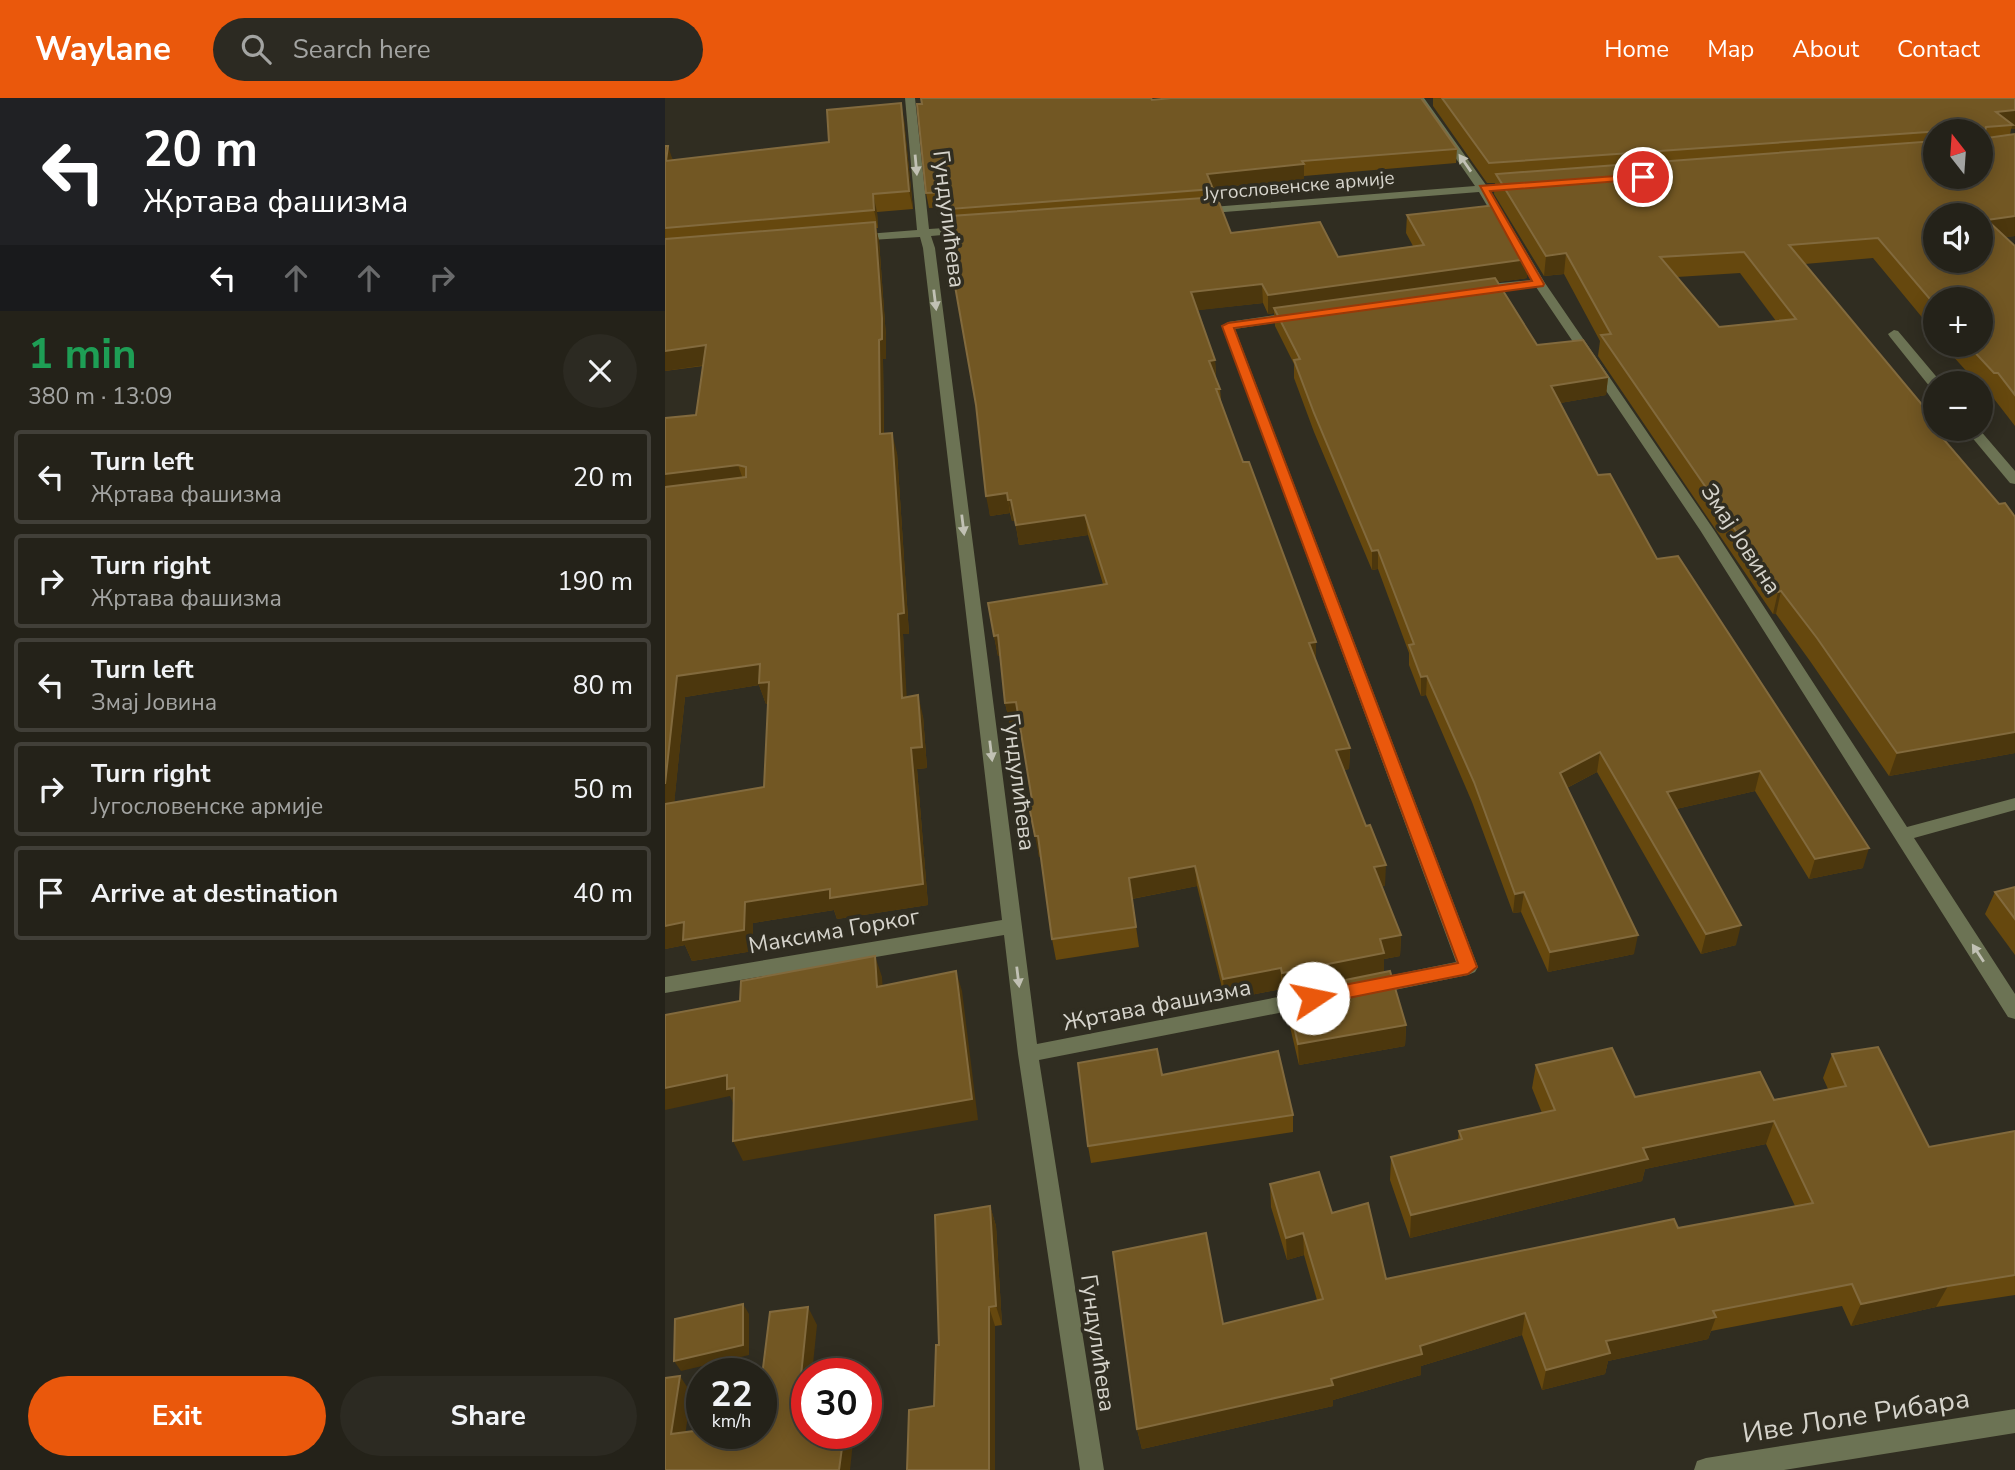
<!DOCTYPE html>
<meta charset="utf-8">
<style>
body{margin:0;font-family:"Nunito Sans",sans-serif;background:#2c2a22;color:#f1f3f6;height:100vh;display:flex;flex-direction:column;font-size:26px;white-space:nowrap}
*{box-sizing:border-box;margin:0}
p{font-size:23px;color:#a3a4a2}
.icon{flex:none;width:38px;height:38px;fill:none;stroke:currentColor;stroke-width:2;stroke-linecap:round;stroke-linejoin:round}
.map{position:relative;flex:1;overflow:hidden}
.details{display:flex;flex-direction:column;background:#242219;width:665px}
.details>*{flex:none}
.banner{background:#202124;color:#fff;overflow:hidden}
.needle{width:46px;rotate:343deg}
.buttons{position:absolute;left:1258px;top:21px;display:grid;gap:14px}
.buttons a{display:grid;place-items:center;width:70px;height:70px;border-radius:50%;background:#242219;box-shadow:0 4px 18px #0003,0 0 0 2px #413f38;font-size:35px}
.speed{position:absolute;left:21px;top:1260px;display:flex;gap:14px;font-size:35px;font-weight:700;text-align:center}
.speed>*{display:grid;place-content:center;width:91px;height:91px;border-radius:50%;background:#242219;box-shadow:0 4px 18px #0003,0 0 0 2px #413f38;line-height:1}
.speed small{font-size:18px;font-weight:400}
.speed .limit{border:10px solid #d22;background:#fff;color:#111}
.pin{position:absolute;display:grid;place-items:center;width:60px;height:60px;color:#fff;margin:-30px;border:4px solid #fff;border-radius:50%;box-shadow:0 2px 7px #0007}
.me{position:absolute;width:77px;margin:-38px;rotate:79deg;stroke-linejoin:round;filter:drop-shadow(0 0 5px #0008)}
.turn{display:flex;align-items:center;gap:24px;height:147px;padding:0 28px;font-size:32px}
.turn .icon{width:91px;height:91px;stroke-width:2.5}
.turn b{display:block;font-size:49px;line-height:60px}
.lanes{display:flex;align-items:center;height:66px;padding:0 28px;background:#0003;justify-content:center;gap:35px;direction:ltr}
.lanes .off{opacity:.35}
.round{display:grid;place-items:center;flex:none;width:74px;height:74px;border-radius:37px;background:#2c2a22}
.headline{display:flex;align-items:center;justify-content:space-between;height:119px;padding:0 28px}
h1{font-size:42px;font-weight:700;line-height:52px;color:#1e9e55}
.action{display:flex;gap:14px;margin-top:auto;padding:14px 28px}
.action a{flex:1;height:80px;border-radius:42px;background:#ea580c;color:#fff;font-size:28px;font-weight:700;line-height:80px;text-align:center}
.action a+a{background:#2c2a22;color:#f1f3f6}
ul{padding:0;list-style:none}
li{display:flex;align-items:center;gap:21px;height:94px;margin:0 14px 10px;padding:0 14px;border:4px solid #413f38;border-radius:7px}
li div{flex:1}
li b{display:block;font-size:26px}
li em{font-style:normal}
header{display:flex;align-items:center;gap:42px;box-sizing:border-box;height:98px;padding:0 35px;background:#ea580c;color:#fff}
header strong{font-size:33px}
nav{display:flex;gap:38px;margin-inline-start:auto;font-size:24px}
.search{width:490px;height:63px;background:#2c2a22;display:flex;align-items:center;gap:18px;box-sizing:border-box;padding:0 24px;border-radius:38px;color:#a3a4a2;font-size:26px}
main{display:flex;flex:1;min-height:0}
.map>svg:first-child{display:block}
</style>
<header>
<strong>Waylane</strong>
<div class="search"><svg class="icon" aria-label="search" viewBox="0 0 24 24"><circle cx="10" cy="10" r="6"/><path d="M15 15l6 6"/></svg>Search here</div>
<nav><a>Home</a><a>Map</a><a>About</a><a>Contact</a></nav>
</header>
<main>
<section class="details">
<div class="banner">
<div class="turn"><svg class="icon" aria-label="left" viewBox="0 0 24 24"><path d="M17 20v-9H6M10 6l-5 5 5 5"/></svg><div><b>20 m</b>Жртава фашизма</div></div>
<div class="lanes"><svg class="icon" aria-label="left" viewBox="0 0 24 24"><path d="M17 20v-9H6M10 6l-5 5 5 5"/></svg><svg class="icon off" aria-label="ahead" viewBox="0 0 24 24"><path d="M12 20V5M6 11l6-6 6 6"/></svg><svg class="icon off" aria-label="ahead" viewBox="0 0 24 24"><path d="M12 20V5M6 11l6-6 6 6"/></svg><svg class="icon off" aria-label="right" viewBox="0 0 24 24"><path d="M7 20v-9h11M14 6l5 5-5 5"/></svg></div>
</div>
<div class="headline"><div><h1>1 min</h1><p>380 m · 13:09</p></div><a class="round"><svg class="icon" aria-label="close" viewBox="0 0 24 24"><path d="M6 6l12 12M18 6L6 18"/></svg></a></div>
<ul>
<li><svg class="icon" aria-label="left" viewBox="0 0 24 24"><path d="M17 20v-9H6M10 6l-5 5 5 5"/></svg><div><b>Turn left</b><p>Жртава фашизма</p></div><em>20 m</em></li>
<li><svg class="icon" aria-label="right" viewBox="0 0 24 24"><path d="M7 20v-9h11M14 6l5 5-5 5"/></svg><div><b>Turn right</b><p>Жртава фашизма</p></div><em>190 m</em></li>
<li><svg class="icon" aria-label="left" viewBox="0 0 24 24"><path d="M17 20v-9H6M10 6l-5 5 5 5"/></svg><div><b>Turn left</b><p>Змај Јовина</p></div><em>80 m</em></li>
<li><svg class="icon" aria-label="right" viewBox="0 0 24 24"><path d="M7 20v-9h11M14 6l5 5-5 5"/></svg><div><b>Turn right</b><p>Југословенске армије</p></div><em>50 m</em></li>
<li><svg class="icon" aria-label="arrive" viewBox="0 0 24 24"><path d="M6 21V4h12l-3 4 3 4H6"/></svg><div><b>Arrive at destination</b></div><em>40 m</em></li>
</ul>
<div class="action"><a>Exit</a><a>Share</a></div>
</section>
<div class="map">
<svg width="1350" height="1372" viewBox="0 0 1350 1372">
<rect width="100%" height="100%" fill="#302d21"/>
<g fill="none" stroke-linecap="round" stroke-linejoin="round">
<g fill="#6c7354" fill-rule="evenodd">
<polygon points="240,0 250,0 264,131 311,128 317,131 311,134 266,138 270,150 372,946 644,893 651,895 654,901 651,907 644,909 374,962 439,1372 415,1372 353,956 339,837 0,895 0,879 337,822 258,150 255,139 189,143 183,140 189,137 252,132"/>
<polygon points="749,0 759,0 821,87 852,85 858,88 852,91 825,93 880,185 1049,432 1242,729 1350,700 1350,712 1249,740 1350,896 1350,921 1343,919 1035,432 871,189 815,195 809,191 815,187 866,182 814,94 534,116 528,113 534,110 810,88"/>
<polygon points="631,214 635,215 635,221 570,231 813,869 810,874 803,877 705,897 698,895 695,889 698,883 791,864 557,228 563,224"/>
<polygon points="1229,232 1233,233 1275,283 1276,285 1270,285 1270,290 1265,289 1225,239 1223,236"/>
<polygon points="1300,331 1314,331 1350,373 1350,386 1345,385"/>
<polygon points="1350,1311 1350,1335 1119,1372 1029,1372 1032,1363 1041,1360"/>
</g>
</g>
<g fill="#66480e" fill-rule="evenodd">
<path d="M768,0H1350V31H1346L1345,37L1350,138L1340,139L1350,148V328L1326,297H1322L1316,290V285H1312L1278,247H1316L1270,201V235L1208,160L1140,166L1269,321L1267,328L1334,406L1350,419V655L1224,678L1145,563L1111,516H1108L933,258L935,243L899,176L879,178L829,96L830,85H822L768,8ZM1270,33H1316L1270,79ZM1075,175L1111,223L1054,229L1012,179Z"/>
<polygon points="487,2 792,51 791,65 639,78 639,81 547,90 548,99 566,135 673,159 748,148 741,135 742,117 862,180 832,184 872,247 943,279 941,297 895,305 933,377 992,461 1198,770 1144,781 1090,693 1011,711 1071,847 1036,856 932,674 902,690 969,856 883,874 856,814 848,815 807,704 761,597 756,598 744,567 744,555 713,471 707,472 649,334 629,280 629,266 610,228 609,215 603,216 598,205 532,212 550,262 551,280 555,291 556,303 578,364 651,544 651,564 685,650 684,671 678,672 720,788 717,788 736,837 735,858 719,861 719,875 741,927 740,948 634,967 622,916 621,895 617,895 616,891 560,902 532,788 467,801 474,849 391,862 387,841 376,759 374,759 367,702 354,625 345,626 340,605 336,558 333,558 329,538 438,486 423,437 354,447 350,422 347,423 345,415 325,418 292,153 284,109 264,110 261,95 257,6"/>
<path d="M239,22L248,111L212,114L213,130H211L214,143L221,239V261H218L219,336L232,355L244,536H238L241,599L258,618L262,670L252,671L263,807L172,821L169,812L88,825V853L27,863L20,847L0,851V320L31,317L38,268L0,273V48L8,62L164,44ZM94,587L101,606H103L99,689L9,705L20,599Z"/>
<polygon points="1350,789 1350,857 1320,816 1330,794"/>
<polygon points="1167,956 1264,1049 1350,1033 1350,1197 1271,1209 1186,1228 1177,1208 1046,1233 1043,1241 943,1263 940,1276 877,1292 857,1237 756,1268 756,1277 668,1302 668,1308 477,1351 472,1331 558,1226 652,1202 639,1157 622,1162 606,1109 605,1086 667,1115 721,1181 1013,1130 1130,1108 1101,1046 980,1071 977,1083 745,1140 725,1082 726,1059 793,1042 794,1033 877,1015 867,990 871,967 970,999 1109,1002 1163,991 1158,980"/>
<polygon points="497,977 628,1017 628,1034 426,1065 423,1048"/>
<polygon points="325,1108 331,1128 337,1227 330,1228 269,1308 274,1247"/>
</g>
<g fill="#4c370d">
<polygon points="236,5 239,22 248,111 244,93"/>
<polygon points="1350,12 1350,31 1346,31 1348,27 1331,14"/>
<polygon points="3,48 9,66 1,63"/>
<polygon points="639,66 639,81 543,90 542,76"/>
<polygon points="208,96 212,114 213,130 209,112"/>
<polygon points="1350,118 1350,138 1316,142 1322,122"/>
<polygon points="210,124 214,143 221,239 221,261 218,261 219,356 215,336"/>
<polygon points="901,155 899,176 879,178 881,158"/>
<polygon points="863,161 862,180 611,215 609,210 609,215 603,216 603,197"/>
<polygon points="597,186 598,205 527,213 526,194"/>
<polygon points="41,247 47,266 0,273 0,253"/>
<polygon points="550,262 551,281 544,263"/>
<polygon points="943,279 941,297 884,307 886,288"/>
<polygon points="227,335 232,355 244,536 238,536 243,621 237,600"/>
<polygon points="73,367 80,387 0,397 0,376"/>
<polygon points="342,395 345,415 325,418 321,398"/>
<polygon points="343,402 346,402 350,422 347,423"/>
<polygon points="420,417 423,437 354,447 351,427"/>
<polygon points="713,452 713,471 707,472 707,453"/>
<polygon points="1116,493 1111,516 1108,516 1113,494"/>
<polygon points="333,537 337,558 333,558 329,538"/>
<polygon points="651,544 651,565 644,545"/>
<polygon points="95,566 104,584 111,604 101,606 94,587 20,599 7,727 0,712 0,686 12,578"/>
<polygon points="762,578 761,597 756,598 756,579"/>
<polygon points="253,597 258,618 262,670 252,671 263,807 172,821 169,812 88,825 88,853 27,863 20,847 0,851 0,828 80,804 246,650"/>
<polygon points="351,604 355,624 345,626 340,605"/>
<polygon points="1350,634 1350,655 1224,678 1232,655"/>
<polygon points="685,650 684,671 671,673 671,652"/>
<polygon points="935,654 932,674 892,695 895,675"/>
<polygon points="1095,673 1090,693 998,714 1002,694"/>
<polygon points="370,738 373,738 377,758 374,759"/>
<polygon points="1204,750 1198,770 1144,781 1150,761"/>
<polygon points="721,767 720,788 709,790 709,769"/>
<polygon points="530,768 532,788 466,801 464,780"/>
<polygon points="859,794 856,814 848,815 850,796"/>
<polygon points="1076,827 1071,847 1036,856 1041,836"/>
<polygon points="736,837 735,858 719,861 719,875 617,895 617,875 715,841"/>
<polygon points="973,837 969,856 883,874 885,854"/>
<polygon points="210,858 217,879 219,909 212,889"/>
<polygon points="616,870 616,891 560,902 558,881"/>
<polygon points="291,873 297,893 313,1022 78,1063 68,1043"/>
<polygon points="741,927 740,948 634,967 633,946"/>
<polygon points="62,977 69,990 71,1012 65,998 0,1012 0,990"/>
<polygon points="1109,1023 1101,1046 980,1071 977,1083 745,1140 746,1117 978,1050"/>
<polygon points="325,1108 331,1128 337,1227 331,1208"/>
<polygon points="638,1135 639,1157 622,1162 621,1140"/>
<polygon points="1283,1188 1271,1209 1186,1228 1196,1206"/>
<polygon points="78,1206 84,1216 84,1257 16,1273 9,1263"/>
<polygon points="143,1209 152,1227 147,1276 142,1276 142,1334 132,1317"/>
<polygon points="324,1209 330,1228 330,1372 324,1372"/>
<polygon points="860,1215 857,1237 756,1268 756,1277 668,1302 668,1308 477,1351 472,1331 755,1248"/>
<polygon points="1051,1219 1043,1241 943,1263 940,1276 877,1292 881,1272 941,1243"/>
<polygon points="15,1278 26,1295 18,1353 6,1336"/>
<polygon points="179,1335 189,1335 185,1372 174,1372"/>
</g>
<g fill="#725723" stroke="#826a3d" stroke-width="2" fill-rule="evenodd">
<polygon points="256,0 486,0 487,2 506,0 756,0 792,51 637,63 639,66 542,76 548,91 285,111 282,94 261,95 252,6 257,6"/>
<path d="M777,0H1350V12L1331,14L1348,27L1321,29L1319,37L1322,40L1350,36V118L1322,122L1350,148V297L1333,275H1329L1303,247H1316V201H1270V207L1213,140L1124,147L1269,321L1262,322L1334,406L1340,405L1350,419V634L1232,655L1152,540L1116,493L1113,494L936,237L946,236L901,155L881,158L831,76L1270,43V79H1316V33H1277L824,65ZM1270,117H1316V163H1270ZM1079,154L1131,221L1054,229L995,159Z"/>
<polygon points="236,5 244,93 208,96 209,112 0,130 0,48 3,48 1,63 164,44 162,12"/>
<polygon points="552,99 566,135 655,124 673,159 759,147 742,117 831,107 863,161 603,197 597,186 526,194 550,262 544,263 555,291 551,291 578,364 584,364 651,544 644,545 685,650 671,652 701,728 705,727 721,767 709,769 736,837 715,841 719,855 617,875 616,870 558,881 530,768 464,780 471,829 387,841 373,738 370,738 363,703 367,702 351,604 340,605 333,537 329,538 323,505 442,486 420,417 351,427 346,402 343,402 342,395 321,398 311,307 284,154 292,153 286,118"/>
<polygon points="210,124 217,220 217,241 214,242 215,336 227,335 239,515 233,516 237,600 253,597 257,649 246,650 258,786 165,800 165,791 80,804 79,832 18,842 19,824 0,828 0,706 99,689 104,584 94,585 95,566 12,578 0,686 0,389 81,379 81,369 73,367 0,376 0,320 31,317 41,247 0,253 0,141"/>
<polygon points="830,180 872,247 918,242 943,279 886,288 933,377 945,376 992,461 1013,458 1204,750 1150,761 1095,673 1002,694 1076,827 1041,836 935,654 895,675 973,837 885,854 859,794 850,796 809,684 762,578 756,579 744,547 749,546 713,452 707,453 649,315 629,262 635,261 609,210"/>
<polygon points="1350,789 1350,821 1330,794"/>
<polygon points="210,858 212,889 291,873 307,1001 68,1043 69,990 62,991 62,977 0,990 0,917 75,903 76,883"/>
<polygon points="725,873 741,927 633,946 621,894"/>
<polygon points="1213,949 1264,1049 1350,1033 1350,1177 1283,1188 1196,1206 1187,1186 1048,1213 1051,1219 941,1243 945,1255 881,1272 860,1215 755,1248 757,1256 666,1281 668,1287 472,1331 448,1154 541,1135 558,1226 658,1201 638,1135 621,1140 605,1086 654,1074 667,1115 703,1105 721,1181 1009,1121 1013,1130 1148,1105 1109,1023 978,1050 983,1061 746,1117 726,1059 797,1041 794,1033 890,1012 871,967 947,950 970,999 1095,974 1109,1002 1181,988 1167,956"/>
<polygon points="492,951 497,977 613,953 628,1017 423,1048 413,965"/>
<polygon points="325,1108 331,1208 324,1209 324,1372 242,1372 244,1312 269,1308 271,1247 274,1247 270,1117"/>
<polygon points="78,1206 78,1247 9,1263 10,1221"/>
<polygon points="143,1209 132,1317 142,1316 142,1335 179,1335 174,1372 0,1372 0,1280 15,1278 6,1336 37,1332 37,1335 96,1335 96,1286 105,1214"/>
</g>
<defs><path id="oneway-solid" d="M-6-.8H1V-3.2L6.5 0L1 3.2V.8H-6Z" transform="scale(1.75)"/></defs>
<g fill="#c1c1b4">
<use href="#oneway-solid" transform="translate(800 65) rotate(-125)"/>
<use href="#oneway-solid" transform="translate(251 67) rotate(85)"/>
<use href="#oneway-solid" transform="translate(270 202) rotate(83)"/>
<use href="#oneway-solid" transform="translate(298 427) rotate(83)"/>
<use href="#oneway-solid" transform="translate(326 653) rotate(83)"/>
<use href="#oneway-solid" transform="translate(1313 855) rotate(-123)"/>
<use href="#oneway-solid" transform="translate(353 879) rotate(83)"/>
</g>
<polygon fill="#ea580c" stroke="#983908" stroke-width="2" points="978,76 981,81 825,93 879,186 878,188 569,230 812,869 803,876 648,907 641,905 639,900 641,895 648,893 793,865 557,228 563,225 867,183 815,88"/>
<g text-anchor="middle" dominant-baseline="central" stroke-width="7" stroke-linejoin="round" paint-order="stroke">
<g font-size="19" fill="#d6d4cc" stroke="#302d21">
<text transform="translate(634 88) rotate(-5)">Југословенске армије</text>
</g>
<g font-size="23" fill="#d6d4cc" stroke="#302d21">
<text transform="translate(284 121) rotate(83)">Гундулићева</text>
<text transform="translate(1076 441) rotate(57)">Змај Јовина</text>
<text transform="translate(354 684) rotate(83)">Гундулићева</text>
<text transform="translate(169 833) rotate(-10)">Максима Горког</text>
<text transform="translate(492 907) rotate(-11)">Жртава фашизма</text>
<text transform="translate(433 1245) rotate(82)">Гундулићева</text>
</g>
<g font-size="28" fill="#d6d4cc" stroke="#302d21">
<text transform="translate(1191 1318) rotate(-9)">Иве Лоле Рибара</text>
</g>
</g>
</svg>
<div class="buttons">
<a><svg class="needle" viewBox="-14 -14 28 28"><path d="M0-13l5 13h-10z" fill="#e53935"/><path d="M0 13l5-13h-10z" fill="#a3a4a2"/></svg></a>
<a><svg class="icon" aria-label="sound" viewBox="0 0 24 24"><path d="M4 9h4l5-4v14l-5-4H4zM17 9q2 3 0 6"/></svg></a>
<a>+</a>
<a>−</a>
</div>
<div class="speed"><div>22<small>km/h</small></div><div class="limit">30</div></div>
<div class="pin" style="left:978px;top:79px;background:#d93025"><svg class="icon" aria-label="arrive" viewBox="0 0 24 24"><path d="M6 21V4h12l-3 4 3 4H6"/></svg></div>
<svg class="me" style="left:648px;top:900px" viewBox="-20 -20 40 40"><circle r="19" fill="#fff"/><path d="M0-13L10 11 0 6-10 11z" fill="#ea580c"/></svg>
</div>
</main>
